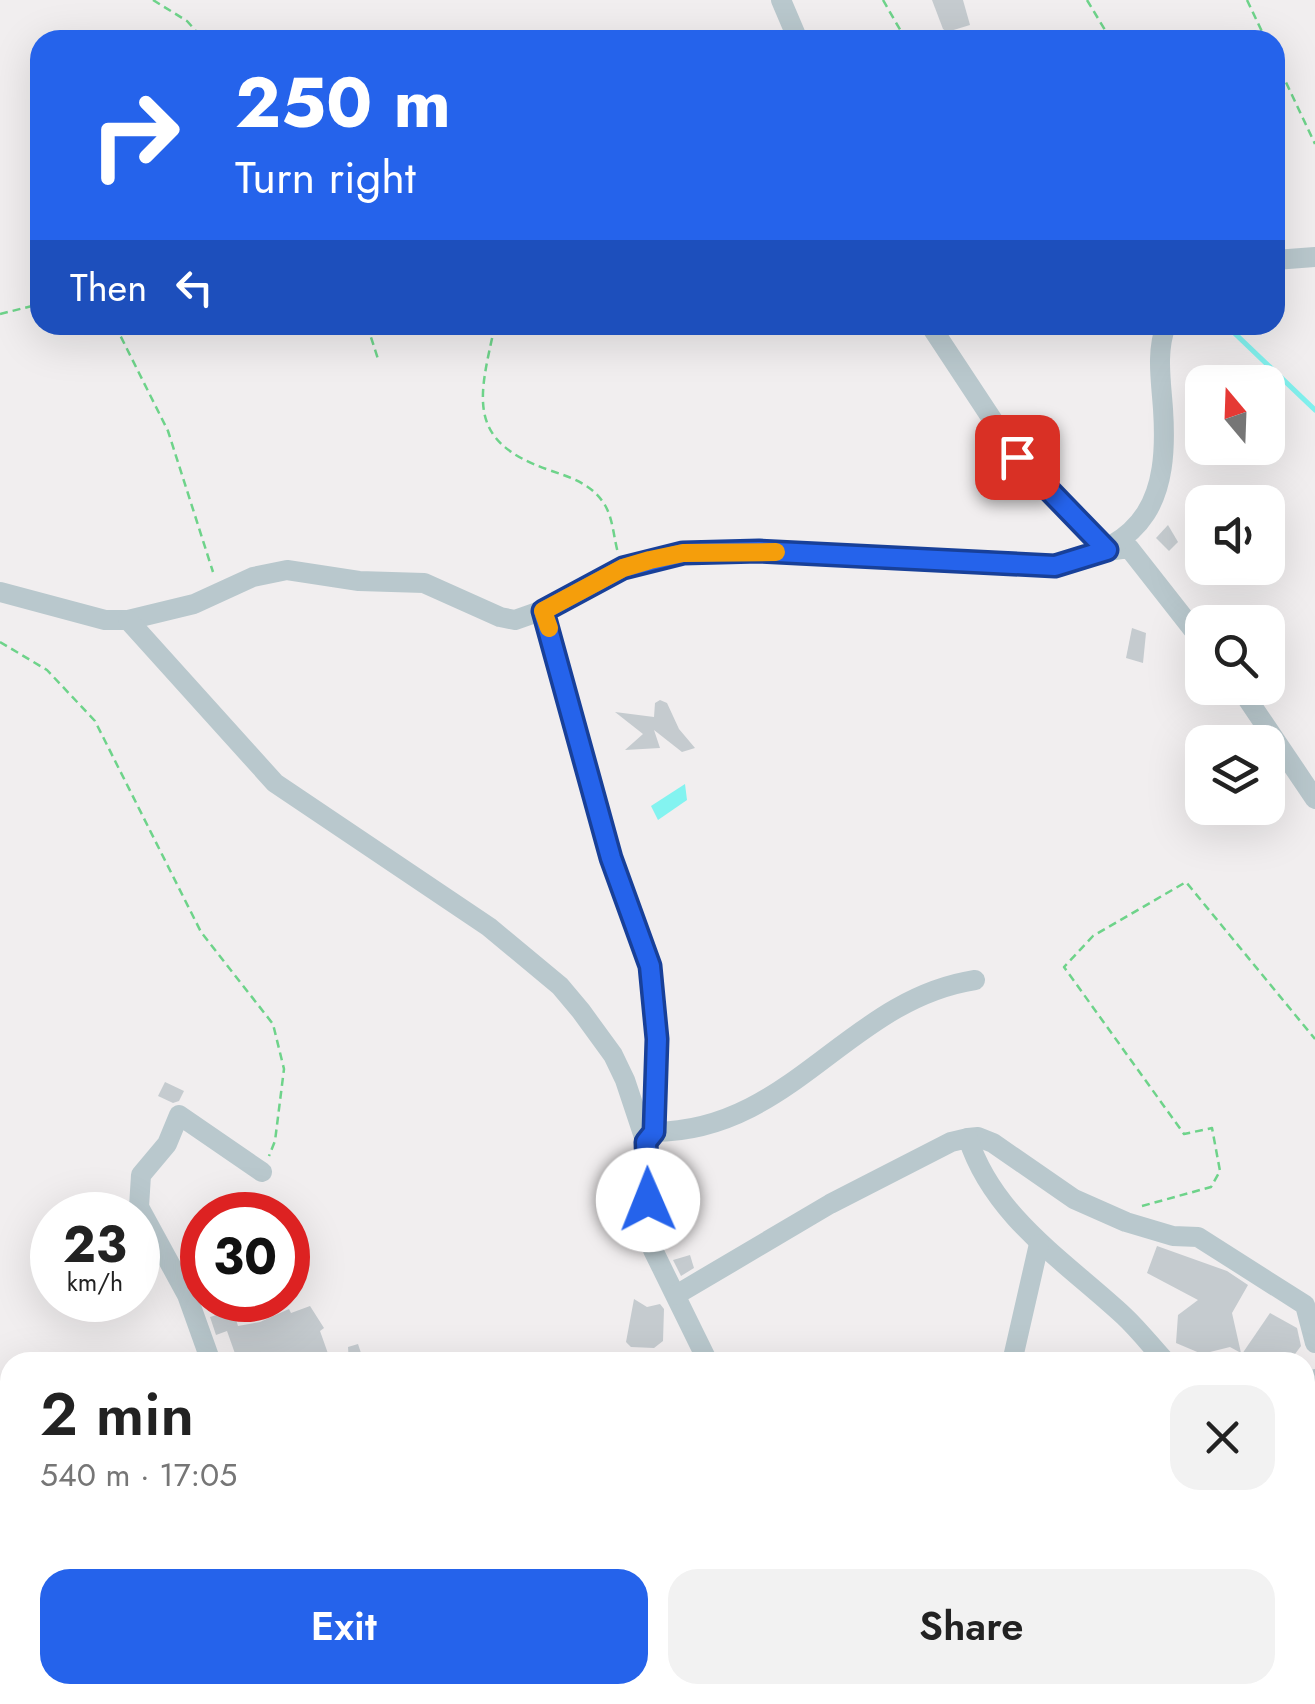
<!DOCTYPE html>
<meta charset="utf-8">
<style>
body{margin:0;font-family:Jost,sans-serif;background:#f2f2f2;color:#222;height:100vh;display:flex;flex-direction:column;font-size:38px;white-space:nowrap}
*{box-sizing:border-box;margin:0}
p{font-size:32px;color:#767676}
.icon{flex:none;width:55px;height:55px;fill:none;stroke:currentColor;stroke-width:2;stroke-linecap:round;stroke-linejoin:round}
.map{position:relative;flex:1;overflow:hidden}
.drawer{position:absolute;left:0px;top:1352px;width:1315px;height:352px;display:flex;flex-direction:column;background:#fff;border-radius:30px 30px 0 0;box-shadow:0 10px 40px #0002}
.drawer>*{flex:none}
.banner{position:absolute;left:30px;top:30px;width:1255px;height:305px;border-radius:30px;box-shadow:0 10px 40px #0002;background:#2563eb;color:#fff;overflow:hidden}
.needle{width:65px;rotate:341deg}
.controls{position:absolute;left:1185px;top:365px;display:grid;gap:20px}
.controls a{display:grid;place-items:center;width:100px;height:100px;border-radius:20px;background:#fff;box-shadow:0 10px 40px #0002;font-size:50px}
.speed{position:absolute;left:30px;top:1192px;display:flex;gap:20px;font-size:50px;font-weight:700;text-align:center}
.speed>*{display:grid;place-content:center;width:130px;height:130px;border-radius:50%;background:#fff;box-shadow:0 10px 40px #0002;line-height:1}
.speed small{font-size:25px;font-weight:400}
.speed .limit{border:15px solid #d22;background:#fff;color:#111}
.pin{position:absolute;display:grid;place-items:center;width:85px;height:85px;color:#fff;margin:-42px;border-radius:20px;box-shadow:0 5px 15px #0006}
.me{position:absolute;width:110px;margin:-55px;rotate:359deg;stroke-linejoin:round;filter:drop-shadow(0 0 8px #0008)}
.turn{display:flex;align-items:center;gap:35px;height:210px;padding:0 40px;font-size:45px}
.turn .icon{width:130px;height:130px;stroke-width:2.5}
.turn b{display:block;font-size:70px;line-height:85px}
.then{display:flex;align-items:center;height:95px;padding:0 40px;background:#0003;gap:20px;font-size:38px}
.round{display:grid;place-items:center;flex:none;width:105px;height:105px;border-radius:30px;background:#f2f2f2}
.headline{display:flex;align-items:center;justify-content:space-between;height:170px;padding:0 40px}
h1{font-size:60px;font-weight:600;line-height:75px}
.action{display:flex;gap:20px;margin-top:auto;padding:20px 40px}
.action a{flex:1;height:115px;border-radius:30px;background:#2563eb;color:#fff;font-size:40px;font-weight:600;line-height:115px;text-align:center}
.action a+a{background:#f2f2f2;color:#222}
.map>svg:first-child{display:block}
</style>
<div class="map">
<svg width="1315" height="1704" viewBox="0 0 1315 1704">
<rect width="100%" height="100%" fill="#f1eeef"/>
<polygon fill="#83f3f0" points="685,784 687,800 658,820 651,806"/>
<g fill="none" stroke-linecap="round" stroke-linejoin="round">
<polyline stroke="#83f3f0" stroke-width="5" points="1226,325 1315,410"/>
</g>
<g fill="#c5cbcf">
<polygon points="932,0 963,0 970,25 947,32 943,29"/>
<polygon points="1008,467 1032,493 1025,499 1010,481"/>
<polygon points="1168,525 1178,542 1169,551 1156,538"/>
<polygon points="1132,628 1146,633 1143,663 1126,658"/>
<polygon points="660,700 667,703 679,729 695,748 682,752 654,730 660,748 625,750 643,734 615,712 654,717 655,703"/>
<polygon points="165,1082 184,1091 179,1101 173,1103 158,1096"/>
<polygon points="1157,1246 1227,1271 1248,1285 1232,1313 1241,1353 1230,1347 1202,1354 1176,1343 1178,1315 1198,1300 1147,1273"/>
<polygon points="690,1255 694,1268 681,1276 673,1260"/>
<polygon points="634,1299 647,1307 660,1304 664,1309 663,1341 654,1348 631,1347 626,1342"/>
<polygon points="310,1306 324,1328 320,1331 331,1362 238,1362 227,1331 216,1335 210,1317 233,1310 238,1326 260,1322 289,1309 291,1313"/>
<polygon points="1270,1313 1297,1328 1301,1346 1289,1362 1258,1362 1242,1354"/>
<polygon points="358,1344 364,1362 349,1362 348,1347"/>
</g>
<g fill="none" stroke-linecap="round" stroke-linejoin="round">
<g stroke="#6ed38a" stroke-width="2.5" stroke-dasharray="8 5" stroke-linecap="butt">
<polyline points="153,0 187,21 204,40"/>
<polyline points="883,0 906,40"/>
<polyline points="1087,0 1111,40"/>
<polyline points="1247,0 1266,40"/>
<polyline points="120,35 142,40"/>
<polyline points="1275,59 1315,144"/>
<polyline points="0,314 40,304"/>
<polyline points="115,325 168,431 213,572"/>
<polyline points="367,325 378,359"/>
<path d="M495,325C479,398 465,441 549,470C572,478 593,484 606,507C613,520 614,539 618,553"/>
<polyline points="0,642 47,670 95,721 201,932 273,1024 284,1069 275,1141 269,1156"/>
<polyline points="1142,1206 1211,1187 1220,1171 1212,1128 1184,1134 1064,967 1093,936 1186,882 1315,1039"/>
</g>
<g stroke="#b9c8cd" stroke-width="20">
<polyline points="781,0 798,40"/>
<polyline points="1275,260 1315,257"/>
<polyline points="930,325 1017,457 1107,551 1129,548 1202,641"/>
<path d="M0,592L105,620H128L194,604L253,577L287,570L359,581L424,583L500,617L515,620L549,608L623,569L683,553L759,551L1055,566C1147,545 1169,499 1163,409C1161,380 1156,352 1166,325"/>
<polyline points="543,611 611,858 651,966 657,1039 654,1132 646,1143"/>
<polyline points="128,620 275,783 489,927 560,986 581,1011 613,1055 625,1080 646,1143 653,1250 708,1362"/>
<polyline points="1240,688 1315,799"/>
<path d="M654,1132C792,1131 847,1000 975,980"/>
<polyline points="968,1138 978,1137 993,1143 1074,1199 1126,1222 1173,1236 1198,1237 1305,1305 1315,1343"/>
<path d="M676,1295L830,1204L951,1142L968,1138C993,1217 1066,1262 1124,1316C1139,1330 1152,1347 1166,1362"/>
<polyline points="211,1362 187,1295 139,1207 141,1175 167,1144 179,1115 262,1172"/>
<polyline points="1012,1362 1039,1244"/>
<polyline points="1305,1393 1315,1379"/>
<polyline points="0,1550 10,1561"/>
<polyline points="279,1695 280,1704"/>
<polyline points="487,1695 491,1704"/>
<polyline points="806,1695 813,1704"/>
</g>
</g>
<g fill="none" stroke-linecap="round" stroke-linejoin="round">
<g stroke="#184099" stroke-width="25">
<polyline id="route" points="648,1200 646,1142 654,1132 657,1039 650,966 611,858 543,611 623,568 683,553 759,551 1055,566 1107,550 1017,457"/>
</g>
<use href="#route" stroke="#2563eb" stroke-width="18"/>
<polyline stroke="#f59e0b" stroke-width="18" points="549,628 543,611 623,568 650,560 683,553 776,552"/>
</g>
</svg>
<div class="controls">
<a><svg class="needle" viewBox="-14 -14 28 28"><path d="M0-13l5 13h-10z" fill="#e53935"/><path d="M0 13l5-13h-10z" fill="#767676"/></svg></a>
<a><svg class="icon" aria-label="sound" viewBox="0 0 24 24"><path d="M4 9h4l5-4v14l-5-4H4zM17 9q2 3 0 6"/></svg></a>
<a><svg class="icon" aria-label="search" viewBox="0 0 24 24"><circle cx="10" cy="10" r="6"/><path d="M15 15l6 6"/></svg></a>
<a><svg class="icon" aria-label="layers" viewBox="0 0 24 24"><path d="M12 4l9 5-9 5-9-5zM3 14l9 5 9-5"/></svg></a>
</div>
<div class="speed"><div>23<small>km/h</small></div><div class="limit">30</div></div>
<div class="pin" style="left:1017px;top:457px;background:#d93025"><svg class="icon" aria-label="arrive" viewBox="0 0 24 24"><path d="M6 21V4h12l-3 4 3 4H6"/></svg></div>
<svg class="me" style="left:648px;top:1200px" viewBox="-20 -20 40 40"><circle r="19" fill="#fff"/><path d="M0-13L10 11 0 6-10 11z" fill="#2563eb"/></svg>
<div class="banner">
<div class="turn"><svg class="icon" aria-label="right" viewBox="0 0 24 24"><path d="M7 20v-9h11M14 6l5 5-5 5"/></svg><div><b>250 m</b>Turn right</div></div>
<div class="then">Then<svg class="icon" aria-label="left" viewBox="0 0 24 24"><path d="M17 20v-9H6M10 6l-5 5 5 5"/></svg></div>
</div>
<section class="drawer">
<div class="headline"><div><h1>2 min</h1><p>540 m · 17:05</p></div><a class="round"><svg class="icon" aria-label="close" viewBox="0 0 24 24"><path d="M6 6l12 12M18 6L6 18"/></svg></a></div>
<div class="action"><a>Exit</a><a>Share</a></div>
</section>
</div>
